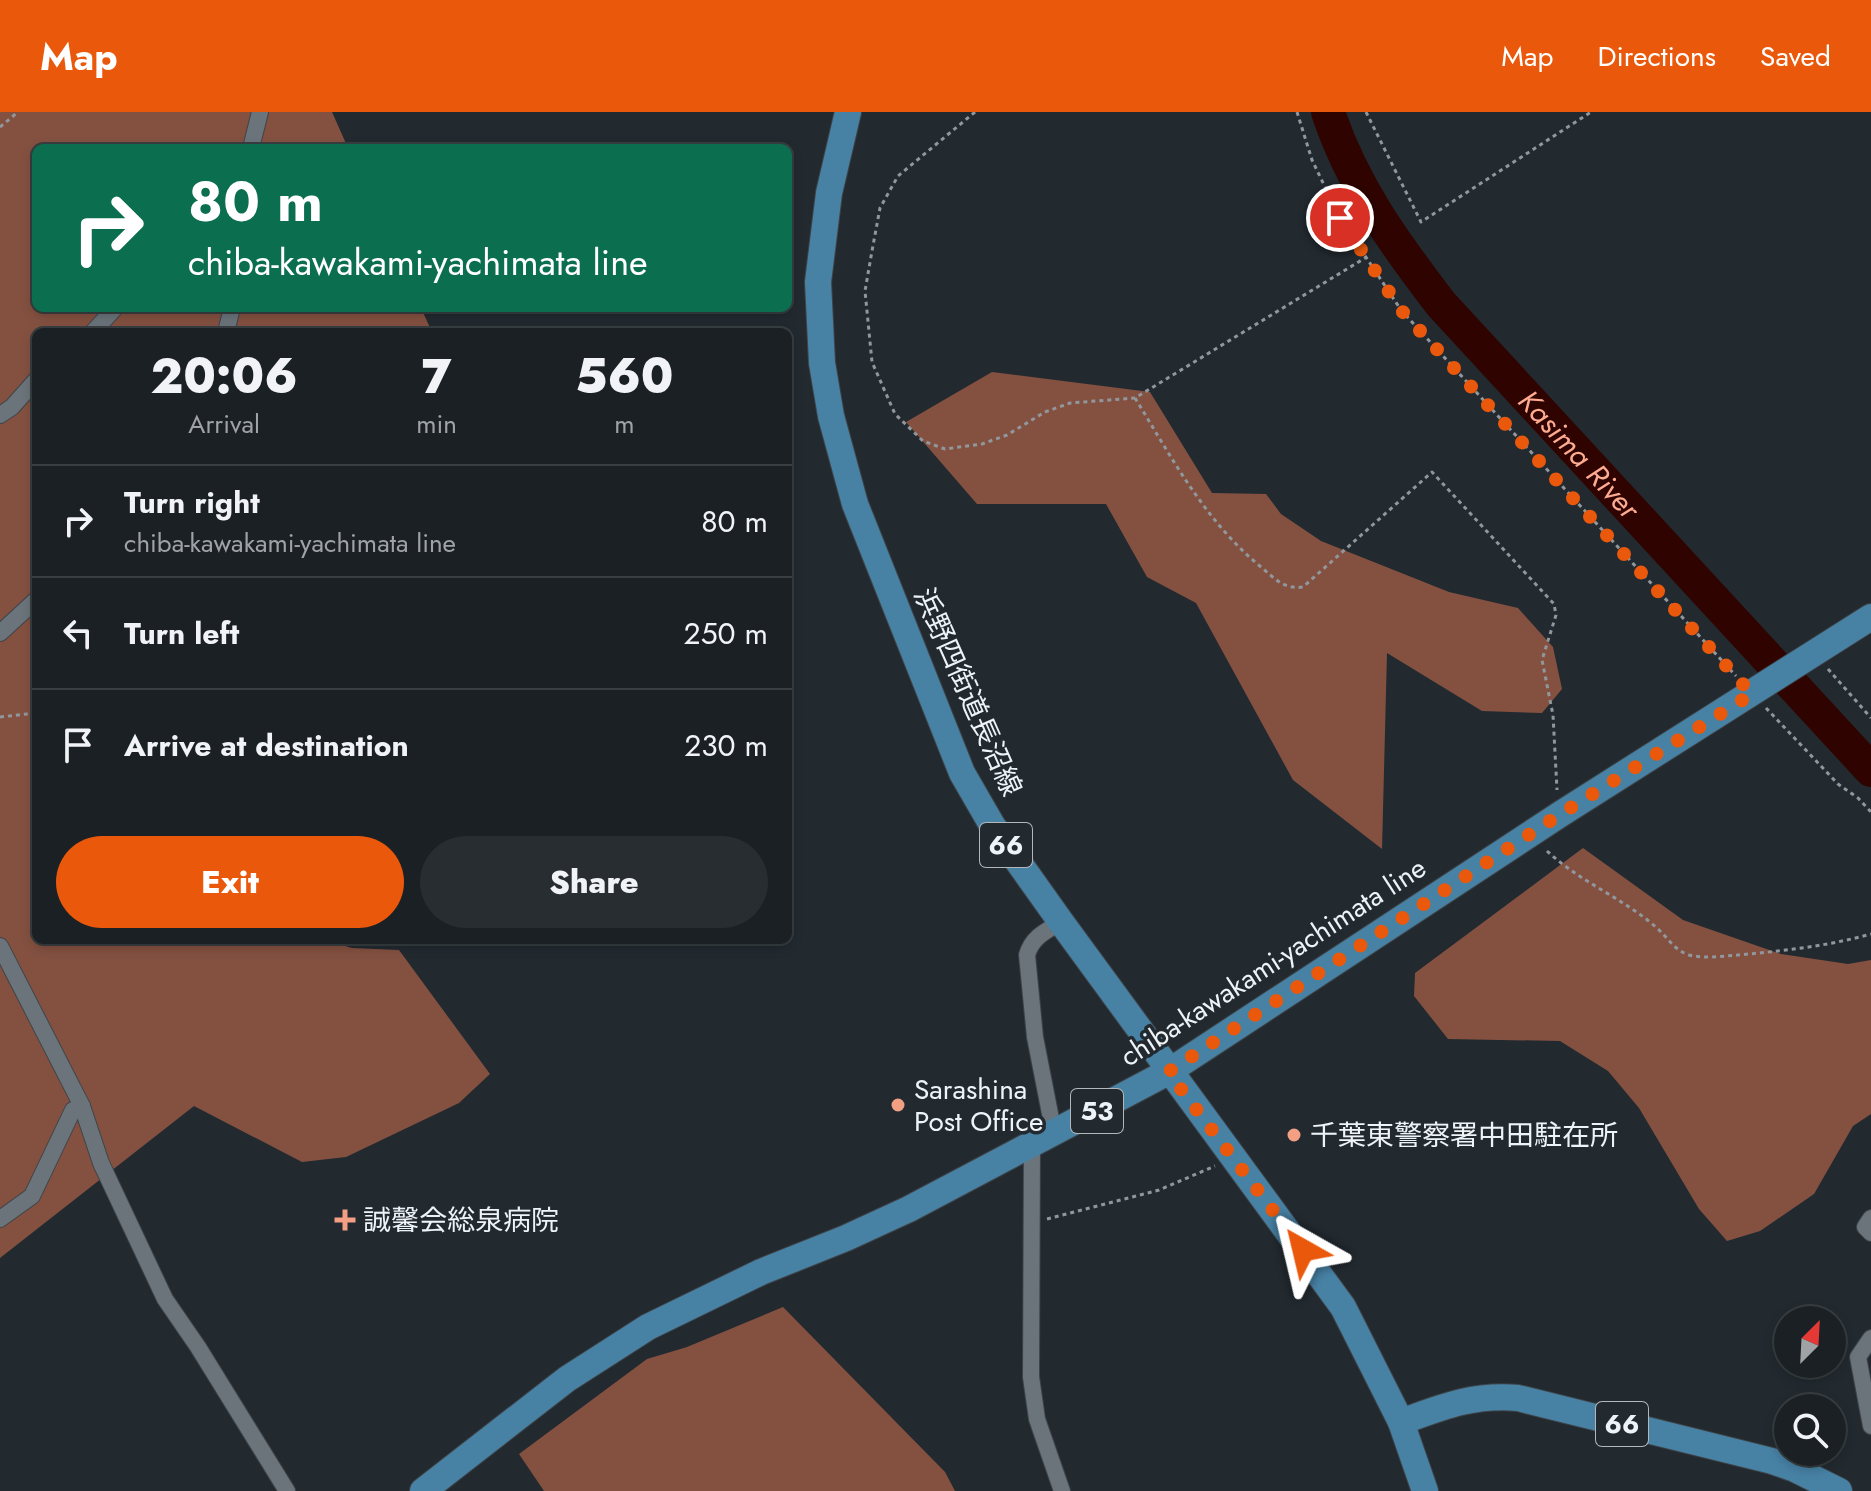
<!DOCTYPE html>
<meta charset="utf-8">
<style>
body{margin:0;font-family:Jost,"Noto Sans JP",sans-serif;background:#272d31;color:#f1f3f6;height:100vh;display:flex;flex-direction:column;font-size:30px;white-space:nowrap}
*{box-sizing:border-box;margin:0}
p{font-size:26px;color:#9fa3a6}
.icon{flex:none;width:44px;height:44px;fill:none;stroke:currentColor;stroke-width:2;stroke-linecap:round;stroke-linejoin:round}
.map{position:relative;flex:1;overflow:hidden}
.details{position:absolute;left:32px;top:216px;width:760px;height:616px;display:flex;flex-direction:column;background:#1a2024;border-radius:12px;box-shadow:0 4px 12px #0003,0 0 0 2px #383e41}
.details>*{flex:none}
.hud{position:absolute;left:32px;top:32px;width:760px;height:168px;border-radius:12px;box-shadow:0 4px 12px #0003,0 0 0 2px #383e41;background:#0b6e4f;color:#fff;overflow:hidden}
.needle{width:52px;rotate:24deg}
.buttons{position:absolute;left:1774px;top:1194px;display:grid;gap:16px}
.buttons a{display:grid;place-items:center;width:72px;height:72px;border-radius:50%;background:#1a2024;box-shadow:0 4px 12px #0003,0 0 0 2px #383e41;font-size:40px}
.pin{position:absolute;display:grid;place-items:center;width:68px;height:68px;color:#fff;margin:-34px;border:4px solid #fff;border-radius:50%;box-shadow:0 2px 8px #0007}
.me{position:absolute;width:88px;margin:-44px;rotate:323deg;stroke-linejoin:round;filter:drop-shadow(0 0 6px #0008)}
.turn{display:flex;align-items:center;gap:28px;height:168px;padding:0 24px;font-size:36px}
.turn .icon{width:104px;height:104px;stroke-width:2.5}
.turn b{display:block;font-size:56px;line-height:68px}
.eta{display:flex;justify-content:space-evenly;align-items:center;height:136px;text-align:center}
.eta b{font-size:48px;font-weight:800;line-height:56px}
.action{display:flex;gap:16px;margin-top:auto;padding:16px 24px}
.action a{flex:1;height:92px;border-radius:48px;background:#ea580c;color:#fff;font-size:32px;font-weight:800;line-height:92px;text-align:center}
.action a+a{background:#272d31;color:#f1f3f6}
ul{padding:0;list-style:none}
li{display:flex;align-items:center;gap:24px;height:112px;padding:0 24px;border-top:2px solid #383e41}
li div{flex:1}
li b{display:block;font-size:30px}
li em{font-style:normal}
header{display:flex;align-items:center;gap:48px;box-sizing:border-box;height:112px;padding:0 40px;background:#ea580c;color:#fff}
header strong{font-size:38px}
nav{display:flex;gap:44px;margin-inline-start:auto;font-size:28px}
.map>svg:first-child{display:block}
</style>
<header>
<strong>Map</strong>
<nav><a>Map</a><a>Directions</a><a>Saved</a></nav>
</header>
<div class="map">
<svg width="1871" height="1379" viewBox="0 0 1871 1379">
<rect width="100%" height="100%" fill="#222a30"/>
<g fill="#845141">
<polygon points="0,0 332,0 348,36 36,36 36,196 421,196 432,220 36,220 36,828 324,828 352,836 399,838 490,962 459,991 346,1045 302,1050 194,994 0,1146"/>
<polygon points="992,260 1150,280 1212,381 1266,382 1281,402 1321,429 1449,480 1518,496 1553,535 1562,577 1542,601 1482,599 1387,541 1382,737 1293,668 1196,491 1147,465 1106,392 977,392 906,310"/>
<polygon points="1583,736 1683,808 1781,842 1848,852 1871,848 1871,1002 1853,1014 1814,1082 1760,1119 1727,1129 1699,1097 1639,996 1608,959 1560,929 1448,927 1414,884 1415,861"/>
<polygon points="783,1195 945,1360 955,1379 544,1379 519,1342 647,1247 687,1235"/>
</g>
<g fill="none" stroke-linecap="round" stroke-linejoin="round">
<path stroke="#2f0400" stroke-width="34" id="s1" d="M1328,0C1352,73 1395,132 1441,192L1871,658"/>
<g stroke="#3e4449" stroke-width="18">
<g id="street">
<polyline points="251,36 260,0"/>
<polyline points="93,220 115,196"/>
<polyline points="226,220 232,196"/>
<polyline points="0,303 12,295 36,268"/>
<polyline points="0,521 36,488"/>
<polyline points="0,834 82,994 101,1051 165,1187 198,1235 287,1379"/>
<path d="M1054,1022L1035,925L1027,843C1032,825 1046,819 1061,810"/>
<polyline points="1032,1033 1031,1265 1037,1307 1062,1379"/>
<polyline points="1871,1106 1865,1115 1871,1121"/>
<polyline points="0,1107 32,1084 73,998 82,994"/>
<polyline points="1871,1226 1858,1245 1871,1314"/>
</g>
</g>
<g stroke="#3e4449" stroke-width="28">
<g id="primary">
<polyline points="848,0 829,81 818,170 822,251 831,304 855,392 962,661 992,713 1061,810 1343,1195 1401,1310 1425,1379"/>
<path d="M1401,1310C1442,1295 1473,1282 1518,1286L1772,1349L1795,1357L1839,1379"/>
<polyline points="423,1379 567,1267 648,1215 761,1160 846,1126 909,1097 1168,960 1559,703 1871,505"/>
</g>
</g>
<g stroke="#91979c" stroke-width="3" stroke-dasharray="4 4" stroke-linecap="butt">
<polyline points="975,0 898,64 880,96 872,139 865,179 872,250 895,302 923,329 945,337 982,332 1007,323 1045,300 1070,291 1135,286 1365,146"/>
<polyline points="1297,0 1312,48 1340,106 1401,198 1736,564"/>
<polyline points="1366,0 1421,110 1591,0"/>
<polyline points="0,15 18,0"/>
<path d="M1135,286C1172,346 1205,409 1261,455C1274,466 1284,478 1303,475L1432,360L1554,492L1556,503L1542,548L1553,603L1557,678"/>
<polyline points="1828,557 1871,606"/>
<polyline points="1766,596 1838,672 1858,686 1871,700"/>
<polyline points="0,605 36,601"/>
<path d="M1547,739C1580,770 1623,786 1657,816C1668,826 1674,838 1689,843C1705,847 1722,844 1738,843C1783,839 1828,834 1871,822"/>
<polyline points="1047,1107 1159,1078 1215,1054"/>
</g>
<use href="#street" stroke="#6a747a" stroke-width="16"/>
<use href="#primary" stroke="#4782a5" stroke-width="26"/>
</g>
<g fill="none" stroke-linecap="round" stroke-linejoin="round">
<polyline stroke="#ea580c" stroke-width="14" stroke-dasharray="0 25.2" points="1303,1138 1168,960 1559,703 1752,582 1401,198 1340,106"/>
</g>
<g fill="#f39f84" stroke="#222a30" stroke-width="3">
<circle cx="898" cy="993" r="8"/>
<circle cx="1294" cy="1023" r="8"/>
<path d="M341 1096h8v8h8v8h-8v8h-8v-8h-8v-8h8z"/>
</g>
<g text-anchor="middle" dominant-baseline="central" stroke-width="7" stroke-linejoin="round" paint-order="stroke">
<g fill="#222a30" stroke="#b1b7bb" stroke-width="2">
<rect x="980" y="711" width="52" height="44" rx="6"/>
<rect x="1071" y="977" width="52" height="44" rx="6"/>
<rect x="1596" y="1290" width="52" height="44" rx="6"/>
</g>
<g font-size="26" font-weight="bold" fill="#eef3f7">
<text x="1006" y="733">66</text>
<text x="1097" y="999">53</text>
<text x="1622" y="1312">66</text>
</g>
<g font-size="28" fill="#eef3f7" stroke="#222a30">
<text transform="translate(968 580) rotate(66)">浜野四街道長沼線</text>
<text transform="translate(1273 850) rotate(-33)">chiba-kawakami-yachimata line</text>
</g>
<g font-size="28" fill="#eef3f7" stroke="#222a30" text-anchor="start">
<text x="914" y="977">Sarashina<tspan x="914" dy="32">Post Office</tspan></text>
<text x="1310" y="1023">千葉東警察署中田駐在所</text>
<text x="363" y="1108">誠馨会総泉病院</text>
</g>
<g font-size="30" font-style="italic" fill="#fdab91" stroke="#222a30">
<text stroke="none"><textPath href="#s1" startOffset="428">Kasima River</textPath></text>
</g>
</g>
</svg>
<div class="buttons">
<a><svg class="needle" viewBox="-14 -14 28 28"><path d="M0-13l5 13h-10z" fill="#e53935"/><path d="M0 13l5-13h-10z" fill="#9fa3a6"/></svg></a>
<a><svg class="icon" aria-label="search" viewBox="0 0 24 24"><circle cx="10" cy="10" r="6"/><path d="M15 15l6 6"/></svg></a>
</div>
<div class="pin" style="left:1340px;top:106px;background:#d93025"><svg class="icon" aria-label="arrive" viewBox="0 0 24 24"><path d="M6 21V4h12l-3 4 3 4H6"/></svg></div>
<svg class="me" style="left:1303px;top:1138px" viewBox="-20 -20 40 40"><path d="M0-17L14 15 0 8-14 15z" fill="#ea580c" stroke="#fff" stroke-width="4"/></svg>
<div class="hud">
<div class="turn"><svg class="icon" aria-label="right" viewBox="0 0 24 24"><path d="M7 20v-9h11M14 6l5 5-5 5"/></svg><div><b>80 m</b>chiba-kawakami-yachimata line</div></div>
</div>
<section class="details">
<div class="eta">
<div><b>20:06</b><p>Arrival</p></div>
<div><b>7</b><p>min</p></div>
<div><b>560</b><p>m</p></div>
</div>
<ul>
<li><svg class="icon" aria-label="right" viewBox="0 0 24 24"><path d="M7 20v-9h11M14 6l5 5-5 5"/></svg><div><b>Turn right</b><p>chiba-kawakami-yachimata line</p></div><em>80 m</em></li>
<li><svg class="icon" aria-label="left" viewBox="0 0 24 24"><path d="M17 20v-9H6M10 6l-5 5 5 5"/></svg><div><b>Turn left</b></div><em>250 m</em></li>
<li><svg class="icon" aria-label="arrive" viewBox="0 0 24 24"><path d="M6 21V4h12l-3 4 3 4H6"/></svg><div><b>Arrive at destination</b></div><em>230 m</em></li>
</ul>
<div class="action"><a>Exit</a><a>Share</a></div>
</section>
</div>
